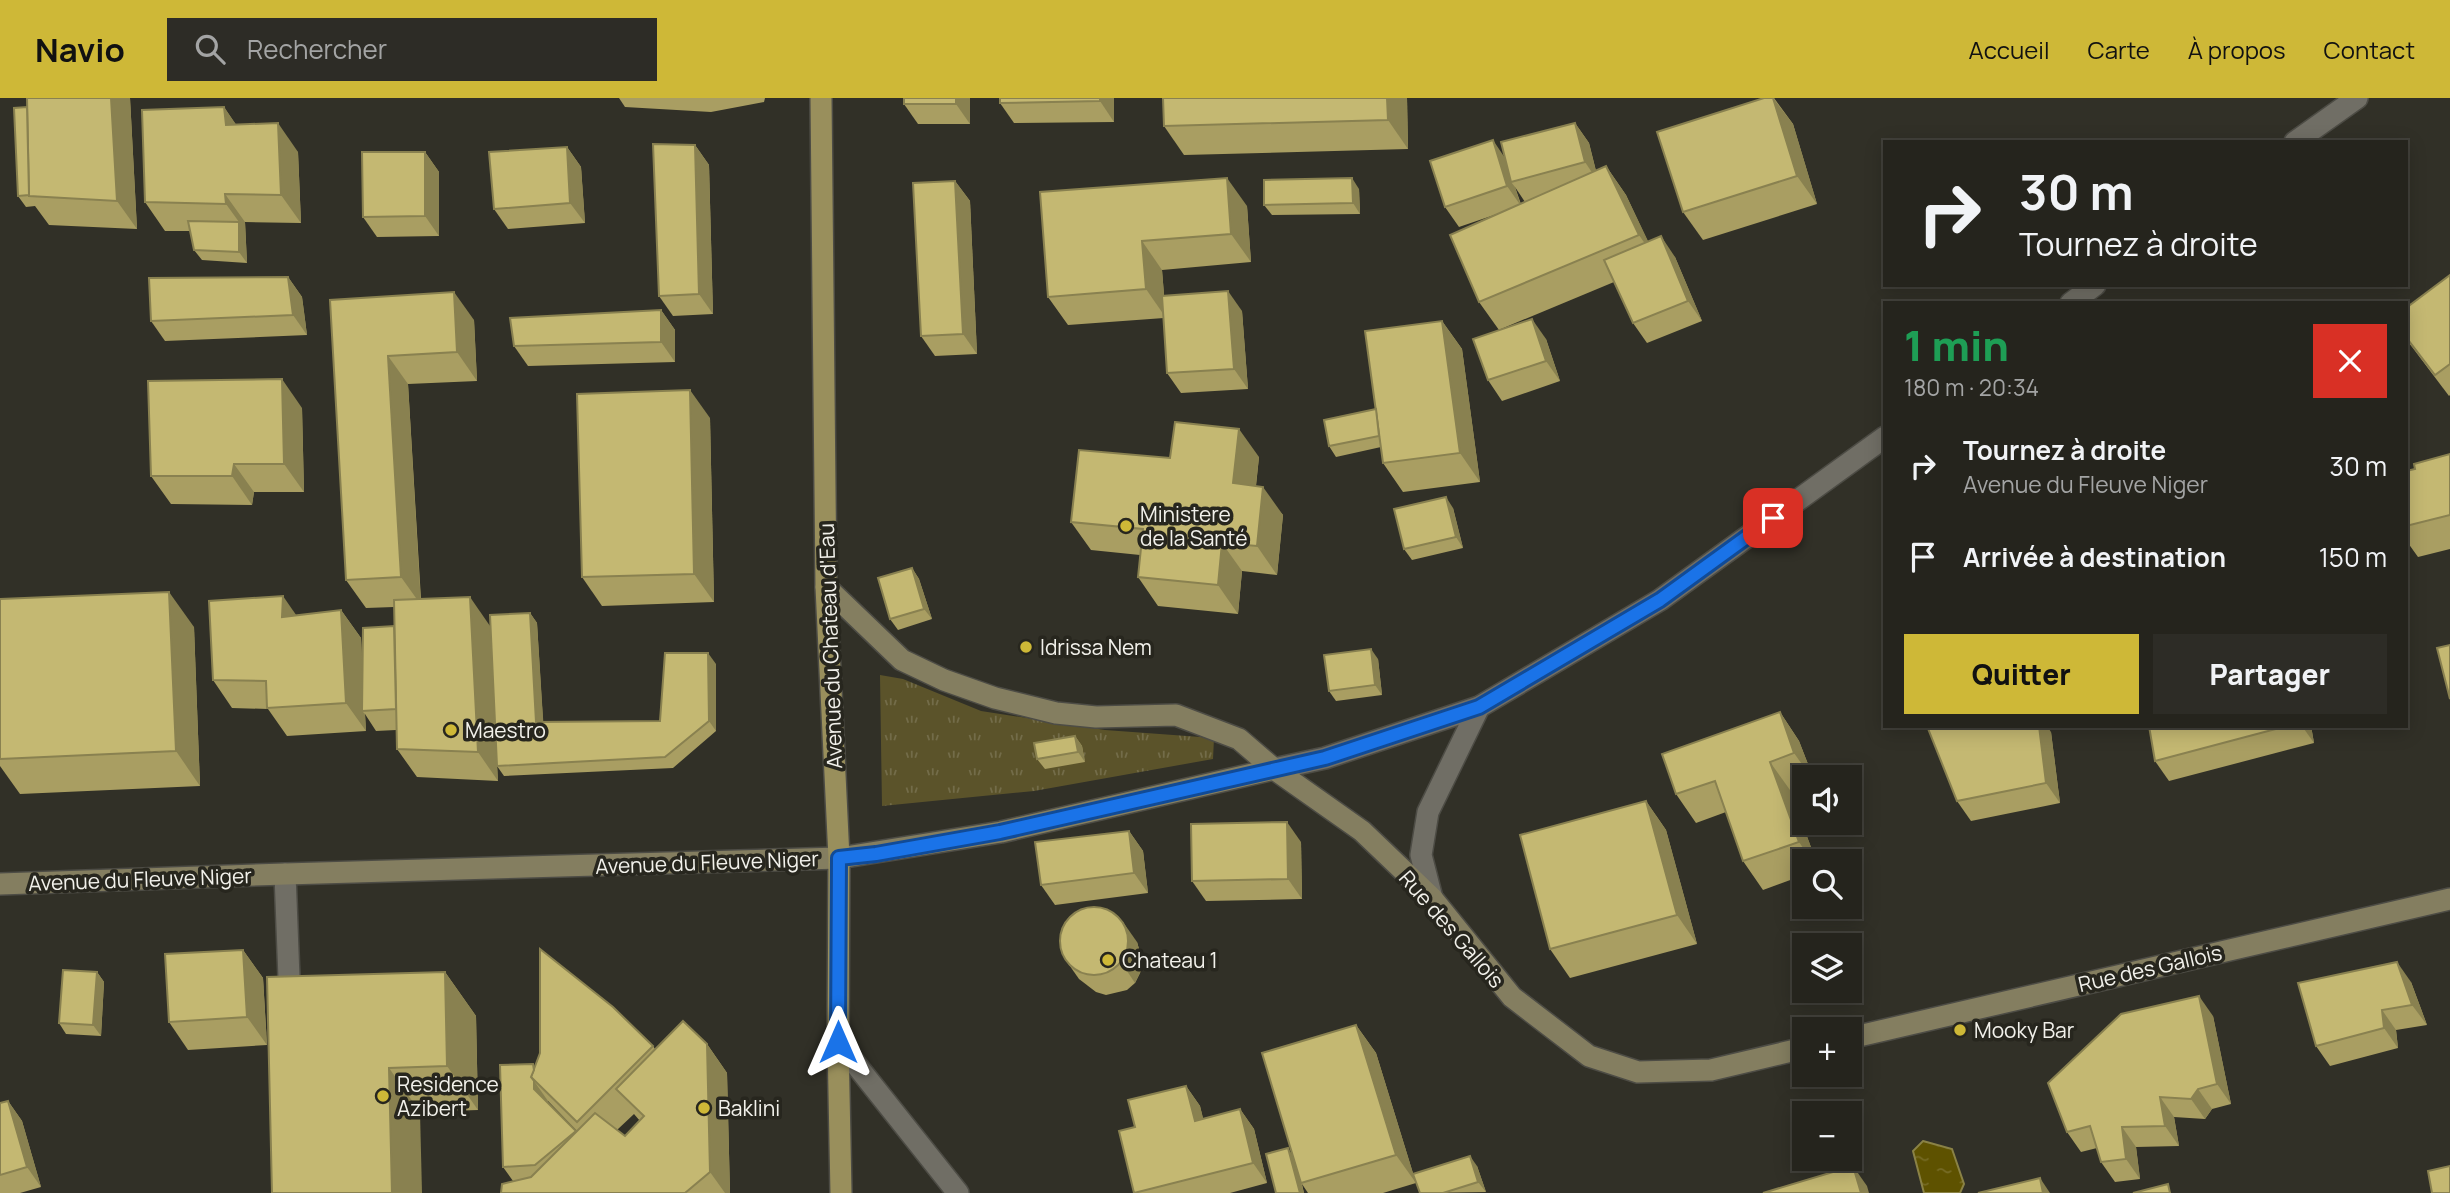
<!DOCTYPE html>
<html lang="fr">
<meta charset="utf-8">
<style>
body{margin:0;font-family:Manrope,sans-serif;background:#2d2c26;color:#f1f3f6;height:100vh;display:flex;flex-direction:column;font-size:26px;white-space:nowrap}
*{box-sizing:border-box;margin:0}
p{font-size:23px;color:#a3a4a4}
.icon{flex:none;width:38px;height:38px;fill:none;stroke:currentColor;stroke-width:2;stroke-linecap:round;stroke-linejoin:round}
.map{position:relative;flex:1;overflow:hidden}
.drawer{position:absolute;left:1883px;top:203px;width:525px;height:427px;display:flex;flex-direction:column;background:#25241d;border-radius:0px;box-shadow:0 4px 18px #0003,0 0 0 2px #42413b}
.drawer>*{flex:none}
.banner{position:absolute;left:1883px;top:42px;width:525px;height:147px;border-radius:0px;box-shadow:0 4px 18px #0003,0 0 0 2px #42413b;background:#25241d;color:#f1f3f6;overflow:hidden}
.controls{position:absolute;left:1792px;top:667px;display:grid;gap:14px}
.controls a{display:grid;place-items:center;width:70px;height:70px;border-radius:0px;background:#25241d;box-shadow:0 4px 18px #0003,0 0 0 2px #42413b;font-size:35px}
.pin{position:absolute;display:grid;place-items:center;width:60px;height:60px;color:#fff;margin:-30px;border-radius:14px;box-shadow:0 4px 10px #0006}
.me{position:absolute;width:77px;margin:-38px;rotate:0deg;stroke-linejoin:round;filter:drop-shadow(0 0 5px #0008)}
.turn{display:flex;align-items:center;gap:24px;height:147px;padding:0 21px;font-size:32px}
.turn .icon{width:91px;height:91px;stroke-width:2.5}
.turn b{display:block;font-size:49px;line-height:60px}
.round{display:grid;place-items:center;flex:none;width:74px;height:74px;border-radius:0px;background:#2d2c26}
.overview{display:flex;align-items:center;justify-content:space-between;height:119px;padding:0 21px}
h1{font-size:42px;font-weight:800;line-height:52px;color:#1e9e55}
.button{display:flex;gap:14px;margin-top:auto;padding:14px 21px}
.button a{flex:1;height:80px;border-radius:0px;background:#ceb837;color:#111;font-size:28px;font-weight:800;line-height:80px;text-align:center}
.button a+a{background:#2d2c26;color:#f1f3f6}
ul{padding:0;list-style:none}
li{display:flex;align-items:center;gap:21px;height:91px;padding:0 21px}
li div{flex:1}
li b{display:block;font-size:26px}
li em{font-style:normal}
header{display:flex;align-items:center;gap:42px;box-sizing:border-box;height:98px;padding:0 35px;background:#ceb837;color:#111}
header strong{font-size:33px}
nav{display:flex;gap:38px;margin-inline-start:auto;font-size:24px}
.search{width:490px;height:63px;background:#2d2c26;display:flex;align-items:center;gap:18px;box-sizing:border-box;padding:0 24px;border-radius:0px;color:#a3a4a4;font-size:26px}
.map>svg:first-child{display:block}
</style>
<header>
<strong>Navio</strong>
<div class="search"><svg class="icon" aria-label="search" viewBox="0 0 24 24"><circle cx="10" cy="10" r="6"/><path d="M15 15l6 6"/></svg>Rechercher</div>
<nav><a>Accueil</a><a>Carte</a><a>À propos</a><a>Contact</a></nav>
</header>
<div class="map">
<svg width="2450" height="1095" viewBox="0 0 2450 1095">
<defs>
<pattern id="park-tufts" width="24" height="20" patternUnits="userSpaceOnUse" patternTransform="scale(1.75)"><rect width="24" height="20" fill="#5b532a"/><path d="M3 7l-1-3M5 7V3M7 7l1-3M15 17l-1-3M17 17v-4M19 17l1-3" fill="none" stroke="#736c49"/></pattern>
<pattern id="water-ripples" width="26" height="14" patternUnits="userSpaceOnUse" patternTransform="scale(1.75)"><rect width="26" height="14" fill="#5e5200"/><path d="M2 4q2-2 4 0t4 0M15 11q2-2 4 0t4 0" fill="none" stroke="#766b25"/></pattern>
</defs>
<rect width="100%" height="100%" fill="#313027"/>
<polygon fill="url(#park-tufts)" points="880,577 903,581 981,613 1105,632 1214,640 1213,661 1034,693 882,708"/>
<polygon fill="url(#water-ripples)" stroke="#8a8246" stroke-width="2" points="1923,1043 1952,1051 1964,1086 1960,1095 1924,1095 1913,1053"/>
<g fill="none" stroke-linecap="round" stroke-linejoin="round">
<g stroke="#4d4c45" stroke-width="24">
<polyline id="lane" points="285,776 290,906"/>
</g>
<g stroke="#4d4c45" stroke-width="24">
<g id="street">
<polyline points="2295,44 2357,0"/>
<polyline points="2071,205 2095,187"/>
<polyline points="1274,671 1325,660 1479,609 1660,502 1885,339"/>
<polyline points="1432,800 1421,757 1428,714 1479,609"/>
<polyline points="838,944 958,1095"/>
</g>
</g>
<g stroke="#4d4c45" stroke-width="24">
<g id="secondary">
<polyline points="826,489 902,562 944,582 995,600 1056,615 1096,619 1176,617 1239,641 1274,671 1362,733 1432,800 1512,899 1589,958 1638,974 1711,972 1804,950"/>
<polyline points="0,786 285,776 839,760 1001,734 1274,671"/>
<polyline points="1850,940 2450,801"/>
</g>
</g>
<g stroke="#4d4c45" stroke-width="24">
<polyline id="primary" points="821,0 826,489 839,760 838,944 841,1095"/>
</g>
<use href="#lane" stroke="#706e65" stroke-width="21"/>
<use href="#street" stroke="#706e65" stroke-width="21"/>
<use href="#secondary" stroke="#847e60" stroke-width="21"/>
<use href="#primary" stroke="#998f5c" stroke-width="21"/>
</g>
<g fill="#a99e62" fill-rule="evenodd">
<polygon points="27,0 130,0 137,131 49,127 35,108 26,109 18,98 27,9"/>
<polygon points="619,0 765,0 764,4 711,14 625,9"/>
<polygon points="904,0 970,0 970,26 918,26 904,6"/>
<polygon points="1114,0 1114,24 1014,25 1000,5"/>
<polygon points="1163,0 1407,0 1408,51 1184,57 1164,28"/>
<polygon points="1764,0 1774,0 1793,26 1817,106 1703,142 1683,114"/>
<polygon points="224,9 236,27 298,54 301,125 245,124 247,165 202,162 194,152 190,133 165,133 145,104"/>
<path d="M1575,25L1589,45L1596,73L1606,68L1626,97L1648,144L1675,159L1702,223L1647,245L1633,225L1614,184L1501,231L1546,241L1560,283L1502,303L1488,282L1499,232L1479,204L1500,115L1459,129L1445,109L1506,61ZM1515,89L1525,104L1521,106Z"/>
<polygon points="695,47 709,67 713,216 673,218 659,198"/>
<polygon points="567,49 581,69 585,125 508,131 494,111"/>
<polygon points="425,54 439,74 439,138 377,139 363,119"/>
<polygon points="955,83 970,103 977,256 935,258 921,238"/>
<polygon points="1359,91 1360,116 1272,117 1264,107"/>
<polygon points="1040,94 1247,108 1251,164 1162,172 1164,197 1242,213 1248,291 1181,295 1167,275 1164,220 1068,227 1048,199"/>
<polygon points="2450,177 2450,297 2449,298 2406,241 2406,210"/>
<polygon points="288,179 302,199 307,237 165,243 151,223"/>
<polygon points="330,202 474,222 477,283 408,286 421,501 490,528 497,661 530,515 537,525 543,624 660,623 716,566 716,633 673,670 504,678 497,668 498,683 417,679 397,651 396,632 376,633 365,616 366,633 287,638 268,611 232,610 213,582 297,517 341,512 361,540 362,563 394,528 394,509 366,510 346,482"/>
<polygon points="661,212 675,232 675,264 528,268 514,248"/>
<polygon points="1442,223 1462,251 1480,384 1403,394 1383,365 1381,349 1336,359 1329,348 1376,311"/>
<polygon points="302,310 304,394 254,394 252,407 171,406 151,378"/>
<polygon points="710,320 714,504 602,508 582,479"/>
<polygon points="2450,356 2450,451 2418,459 2408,445 2406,445 2406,373 2415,371"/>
<polygon points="1259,359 1256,388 1283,417 1277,477 1242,473 1238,516 1158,508 1138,479 1140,457 1091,452 1071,424 1170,360"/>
<polygon points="1453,410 1463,450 1412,462 1404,451"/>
<polygon points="912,470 919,481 932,521 898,532 890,521"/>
<polygon points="0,501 194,529 200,688 20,696 0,668"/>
<polygon points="1378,561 1382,597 1336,603 1329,593"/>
<polygon points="1780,614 1799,643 1813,679 1804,679 1804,687 1790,692 1816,763 1804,763 1804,777 1763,792 1743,763 1726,714 1696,725 1676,696"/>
<polygon points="2149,628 2311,628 2314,645 2169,683 2155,663"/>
<polygon points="2051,634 2060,705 1971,723 1957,703"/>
<polygon points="1075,638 1082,648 1085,664 1045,671 1037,661"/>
<polygon points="1646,703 1666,732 1697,846 1570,880 1550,851"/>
<polygon points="1129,733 1143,753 1148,795 1055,807 1041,787"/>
<polygon points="1301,744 1302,801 1206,803 1192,783"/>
<polygon points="1137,844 1143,865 1140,875 1135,885 1127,892 1106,897 1096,894 1079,881 1065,861"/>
<polygon points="243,852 263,880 267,947 188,952 169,924"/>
<polygon points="97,874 104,884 101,938 66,936 59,925"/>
<polygon points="445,874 476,918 478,1012 420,1014 272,1095"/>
<polygon points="2411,884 2427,927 2396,932 2398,950 2330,968 2316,948"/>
<polygon points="2213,918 2231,1006 2212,1011 2205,1021 2174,1019 2179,1048 2136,1049 2140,1081 2115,1084 2101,1064 2097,1050 2081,1054 2067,1034"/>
<polygon points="1356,927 1376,955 1416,1085 1383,1095 1308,1095 1302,1086 1304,1095 1276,1095"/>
<path d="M707,946L727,975L730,1095H501L513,1083L503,1069L533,966L535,969L653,948L655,951ZM548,1003L577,1033L576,1034L548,1005ZM634,1016L640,1023L625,1038L617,1032Z"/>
<polygon points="1186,988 1200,1008 1203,1021 1240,1011 1254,1031 1267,1085 1230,1095 1134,1095 1135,1029"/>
<polygon points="8,1003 22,1023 41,1089 20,1095 0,1095 0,1005"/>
<polygon points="1477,1068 1486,1094 1420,1095"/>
</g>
<g fill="#898150">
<polygon points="111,0 130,0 137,131 117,103"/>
<polygon points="956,0 970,0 970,26 956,6"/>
<polygon points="1100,0 1114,0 1114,24 1100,3"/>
<polygon points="1387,0 1407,0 1408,51 1388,22"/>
<polygon points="1773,0 1793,26 1817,106 1797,78"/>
<polygon points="224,9 244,38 226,27"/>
<polygon points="278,25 298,54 301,125 281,97"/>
<polygon points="1575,25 1589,45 1599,85 1585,64"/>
<polygon points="1493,42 1507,63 1511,84 1515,89 1521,108 1507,88"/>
<polygon points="695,47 709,67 713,216 699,196"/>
<polygon points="567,49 581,69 585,125 570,105"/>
<polygon points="425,54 439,74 439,138 425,118"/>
<polygon points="1606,68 1626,97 1659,166 1639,137"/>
<polygon points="1227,80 1247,108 1251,164 1231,136"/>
<polygon points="1352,80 1359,91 1360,116 1353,105"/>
<polygon points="955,83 970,103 977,256 963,236"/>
<polygon points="225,96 245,124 247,165 239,154 239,124 226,106"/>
<polygon points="1661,138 1675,159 1702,223 1688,203"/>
<polygon points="1142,143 1162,172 1166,220 1146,191"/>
<polygon points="288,179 302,199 307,237 293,217"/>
<polygon points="1228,193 1242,213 1248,291 1234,271"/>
<polygon points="454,194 474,222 477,283 457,254"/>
<polygon points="661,212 675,232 675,264 661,244"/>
<polygon points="1532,221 1546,241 1560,283 1546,263"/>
<polygon points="1442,223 1462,251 1480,384 1460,355"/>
<polygon points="388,258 408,286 421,507 401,479"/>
<polygon points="282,281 302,310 304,394 284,366"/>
<polygon points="690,292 710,320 714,504 694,476"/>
<polygon points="1239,331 1259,359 1253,414 1233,385"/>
<polygon points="234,366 254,394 252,407 232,378"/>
<polygon points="1263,389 1283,417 1277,477 1257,448"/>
<polygon points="1446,399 1453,410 1463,450 1456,439"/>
<polygon points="1222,445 1242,473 1238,516 1218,487"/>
<polygon points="912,470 919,481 932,521 924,511"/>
<polygon points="169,494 194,529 200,688 176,653"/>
<polygon points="283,498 303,527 282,519"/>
<polygon points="470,499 490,528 498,683 478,654"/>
<polygon points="341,512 361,540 365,612 362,613 365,616 366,633 346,605"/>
<polygon points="530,515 537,525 544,635 536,624"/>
<polygon points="1371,551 1378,561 1382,597 1375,587"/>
<polygon points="708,555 716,566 716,633 709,623"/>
<polygon points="1780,614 1799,643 1813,679 1811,679 1794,655"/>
<polygon points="2039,628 2047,628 2051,634 2060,705 2046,685"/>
<polygon points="2302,628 2311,628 2314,645"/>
<polygon points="1075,638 1082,648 1085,664 1078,654"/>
<polygon points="1770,664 1790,692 1816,763 1812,763 1799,744"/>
<polygon points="1646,703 1666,732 1697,846 1677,817"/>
<polygon points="1287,724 1301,744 1302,801 1288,781"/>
<polygon points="1129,733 1143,753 1148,795 1134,775"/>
<polygon points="1123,824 1137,844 1143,865 1140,875 1135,885 1121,864"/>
<polygon points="243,852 263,880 267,947 247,919"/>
<polygon points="2397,864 2411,884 2427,927 2412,907"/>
<polygon points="97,874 104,884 101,938 93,927"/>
<polygon points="445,874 476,918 478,1012 447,968"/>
<polygon points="2199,898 2213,918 2231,1006 2217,986"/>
<polygon points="2382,912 2396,932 2398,950 2384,930"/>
<polygon points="1356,927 1376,955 1416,1085 1396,1057"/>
<polygon points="707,946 727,975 730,1095 725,1095 710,1074"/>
<polygon points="389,970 420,1014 422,1095 392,1095"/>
<polygon points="534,983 548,1003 549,1012 534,991"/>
<polygon points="1186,988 1200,1008 1209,1043 1195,1023"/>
<polygon points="2198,991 2212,1011 2205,1021 2191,1001"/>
<polygon points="2160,999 2174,1019 2179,1048 2165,1028"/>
<polygon points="8,1003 22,1023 41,1089 27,1069"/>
<polygon points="1240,1011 1254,1031 1267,1085 1253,1065"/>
<polygon points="2122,1029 2136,1049 2140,1081 2126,1061"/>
<polygon points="1288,1050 1295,1061 1304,1095 1300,1095"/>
<polygon points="1470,1058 1477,1068 1486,1094 1478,1084"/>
<polygon points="1853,1068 1867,1088 1869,1095 1861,1095"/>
<polygon points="2040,1080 2050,1095 2043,1095"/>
</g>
<g fill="#c4b872" stroke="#898150" stroke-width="2">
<polygon points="27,0 111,0 117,103 29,98"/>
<rect x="904" y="0" width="52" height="6"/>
<polygon points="1000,0 1100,0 1100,3 1000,5"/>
<polygon points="1163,0 1387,0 1388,22 1164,28"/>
<polygon points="1764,0 1773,0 1797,78 1683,114 1657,34"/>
<polygon points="27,9 29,97 18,98 14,10"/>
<polygon points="224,9 226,27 278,25 281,97 225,96 226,106 145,104 142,12"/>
<polygon points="1575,25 1585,64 1511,84 1501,44"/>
<polygon points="1493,42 1507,88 1445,109 1430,63"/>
<polygon points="653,46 695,47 699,196 659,198"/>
<polygon points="567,49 570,105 494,111 489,54"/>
<polygon points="362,54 425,54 425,118 363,119"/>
<polygon points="1606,68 1639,137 1479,204 1450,137"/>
<polygon points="1227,80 1231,136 1142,143 1146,191 1048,199 1040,94"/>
<polygon points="1352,80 1353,105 1264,107 1264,82"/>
<polygon points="955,83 963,236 921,238 913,85"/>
<polygon points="188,123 239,124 239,154 194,152"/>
<polygon points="1661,138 1688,203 1633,225 1604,162"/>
<polygon points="2450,177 2450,266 2435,277 2406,239 2406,210"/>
<polygon points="288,179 293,217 151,223 149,180"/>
<polygon points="1228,193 1234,271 1167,275 1162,198"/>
<polygon points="454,194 457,254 388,258 401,479 346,482 330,202"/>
<polygon points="661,212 661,244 514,248 510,220"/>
<polygon points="1532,221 1546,263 1488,282 1473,241"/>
<polygon points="1442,223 1460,355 1383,365 1365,233"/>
<polygon points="282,281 284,366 234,366 232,378 151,378 148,283"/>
<polygon points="690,292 694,476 582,479 577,296"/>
<polygon points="1376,311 1379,338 1329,348 1324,322"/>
<polygon points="1175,324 1239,331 1233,385 1263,389 1257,448 1222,445 1218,487 1138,479 1143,431 1071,424 1079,352 1170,360"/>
<polygon points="2450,356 2450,417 2406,428 2406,373 2415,371 2414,366"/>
<polygon points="1446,399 1456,439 1404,451 1394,411"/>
<polygon points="912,470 924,511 890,521 878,480"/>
<polygon points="169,494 176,653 0,661 0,501"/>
<polygon points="283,498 282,519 341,512 346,605 267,610 266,583 213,582 209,503"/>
<polygon points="470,499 478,654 397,651 394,502"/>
<polygon points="530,515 536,624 660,623 665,555 708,555 709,623 665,659 497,668 490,517"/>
<polygon points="394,528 396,611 362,613 363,530"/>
<polygon points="2450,547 2450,601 2437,550"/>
<polygon points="1371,551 1375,587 1329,593 1324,557"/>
<polygon points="1780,614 1794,655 1770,664 1799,744 1743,763 1715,683 1676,696 1662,656"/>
<polygon points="1927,628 2039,628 2046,685 1957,703"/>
<polygon points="2149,628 2287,628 2155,663"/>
<polygon points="1075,638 1078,654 1037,661 1034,645"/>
<polygon points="1646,703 1677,817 1550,851 1520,737"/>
<polygon points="1287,724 1288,781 1192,783 1191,726"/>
<polygon points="1129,733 1134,775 1041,787 1035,744"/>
<circle cx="1094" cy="843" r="34"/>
<polygon points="540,851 613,909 653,948 577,1024 531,979 540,955"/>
<polygon points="243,852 247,919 169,924 165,856"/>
<polygon points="2397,864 2412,907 2382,912 2384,930 2316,948 2298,885"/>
<polygon points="63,872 97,874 93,927 59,925"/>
<polygon points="445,874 447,968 389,970 392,1095 272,1095 267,879"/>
<polygon points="2199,898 2217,986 2198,991 2191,1001 2160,999 2165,1028 2122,1029 2126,1061 2101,1064 2090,1028 2067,1034 2048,985 2121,916"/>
<polygon points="683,923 707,946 710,1074 685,1095 501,1095 502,1086 531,1079 595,1015 625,1038 644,1018 616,991"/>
<polygon points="1356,927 1396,1057 1301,1085 1262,955"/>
<polygon points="533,966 534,972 531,979 534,983 534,991 576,1033 535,1067 503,1069 500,967"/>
<polygon points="1186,988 1195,1023 1240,1011 1253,1065 1134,1095 1119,1033 1135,1029 1128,1002"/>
<polygon points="8,1003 27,1069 0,1077 0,1005"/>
<polygon points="1288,1050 1300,1095 1276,1095 1266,1056"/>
<polygon points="1470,1058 1478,1084 1443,1095 1420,1095 1413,1076"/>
<polygon points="1853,1068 1861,1095 1763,1095"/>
<polygon points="2450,1068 2450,1095 2432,1095 2428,1073"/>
<polygon points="2040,1080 2043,1095 1978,1095"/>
<polygon points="2168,1086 2170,1095 2133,1095"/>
</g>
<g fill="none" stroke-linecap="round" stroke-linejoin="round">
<g stroke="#114b97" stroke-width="18">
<polyline id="route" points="838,944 839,760 876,756 1000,734 1325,660 1479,609 1660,502 1773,420"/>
</g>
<use href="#route" stroke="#1a73e8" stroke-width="12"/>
</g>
<g fill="#ceb837" stroke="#27261e" stroke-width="2.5">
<circle cx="1126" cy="428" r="7"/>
<circle cx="1026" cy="549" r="7"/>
<circle cx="451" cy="632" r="7"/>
<circle cx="1108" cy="862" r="7"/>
<circle cx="1960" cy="932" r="7"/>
<circle cx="383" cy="998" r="7"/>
<circle cx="704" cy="1010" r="7"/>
</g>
<g text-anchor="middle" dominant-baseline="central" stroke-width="7" stroke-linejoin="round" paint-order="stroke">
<g font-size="21" fill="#f2f1eb" stroke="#27261e" text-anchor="start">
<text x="1140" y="416">Ministere<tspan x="1140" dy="24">de la Santé</tspan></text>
<text x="1040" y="549">Idrissa Nem</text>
<text x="465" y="632">Maestro</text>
<text x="1122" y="862">Chateau 1</text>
<text x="1974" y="932">Mooky Bar</text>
<text x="397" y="986">Residence<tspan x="397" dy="24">Azibert</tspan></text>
<text x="718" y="1010">Baklini</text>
</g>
<g font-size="21" fill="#f2f1eb" stroke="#27261e">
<text transform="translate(830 548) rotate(-92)">Avenue du Chateau d'Eau</text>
<text transform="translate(707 764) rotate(-2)">Avenue du Fleuve Niger</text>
<text transform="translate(140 781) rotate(-2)">Avenue du Fleuve Niger</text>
<text transform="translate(1452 831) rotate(49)">Rue des Gallois</text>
<text transform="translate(2150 870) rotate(-13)">Rue des Gallois</text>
</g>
</g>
</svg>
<div class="controls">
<a><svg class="icon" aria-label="sound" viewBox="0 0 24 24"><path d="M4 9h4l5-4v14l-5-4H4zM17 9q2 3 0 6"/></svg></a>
<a><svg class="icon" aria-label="search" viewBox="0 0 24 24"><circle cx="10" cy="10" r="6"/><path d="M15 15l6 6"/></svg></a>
<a><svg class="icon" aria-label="layers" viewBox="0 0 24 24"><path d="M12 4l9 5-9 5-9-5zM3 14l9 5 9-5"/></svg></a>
<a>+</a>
<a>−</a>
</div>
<div class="pin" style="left:1773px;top:420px;background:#d93025"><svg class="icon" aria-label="arrive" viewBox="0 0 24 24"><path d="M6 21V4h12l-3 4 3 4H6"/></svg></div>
<svg class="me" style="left:838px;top:944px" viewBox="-20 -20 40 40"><path d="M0-17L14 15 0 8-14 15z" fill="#1a73e8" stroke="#fff" stroke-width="4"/></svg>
<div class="banner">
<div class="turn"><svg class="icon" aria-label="right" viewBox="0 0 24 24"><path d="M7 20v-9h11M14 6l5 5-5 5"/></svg><div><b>30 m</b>Tournez à droite</div></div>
</div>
<section class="drawer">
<div class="overview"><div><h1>1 min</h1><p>180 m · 20:34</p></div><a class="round" style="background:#d93025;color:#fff"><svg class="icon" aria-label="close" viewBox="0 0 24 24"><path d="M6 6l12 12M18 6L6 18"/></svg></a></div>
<ul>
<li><svg class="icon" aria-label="right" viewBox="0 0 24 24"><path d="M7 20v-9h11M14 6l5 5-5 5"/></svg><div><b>Tournez à droite</b><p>Avenue du Fleuve Niger</p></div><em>30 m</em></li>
<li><svg class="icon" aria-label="arrive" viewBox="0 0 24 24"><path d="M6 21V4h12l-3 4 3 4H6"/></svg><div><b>Arrivée à destination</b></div><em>150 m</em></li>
</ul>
<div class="button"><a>Quitter</a><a>Partager</a></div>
</section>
</div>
